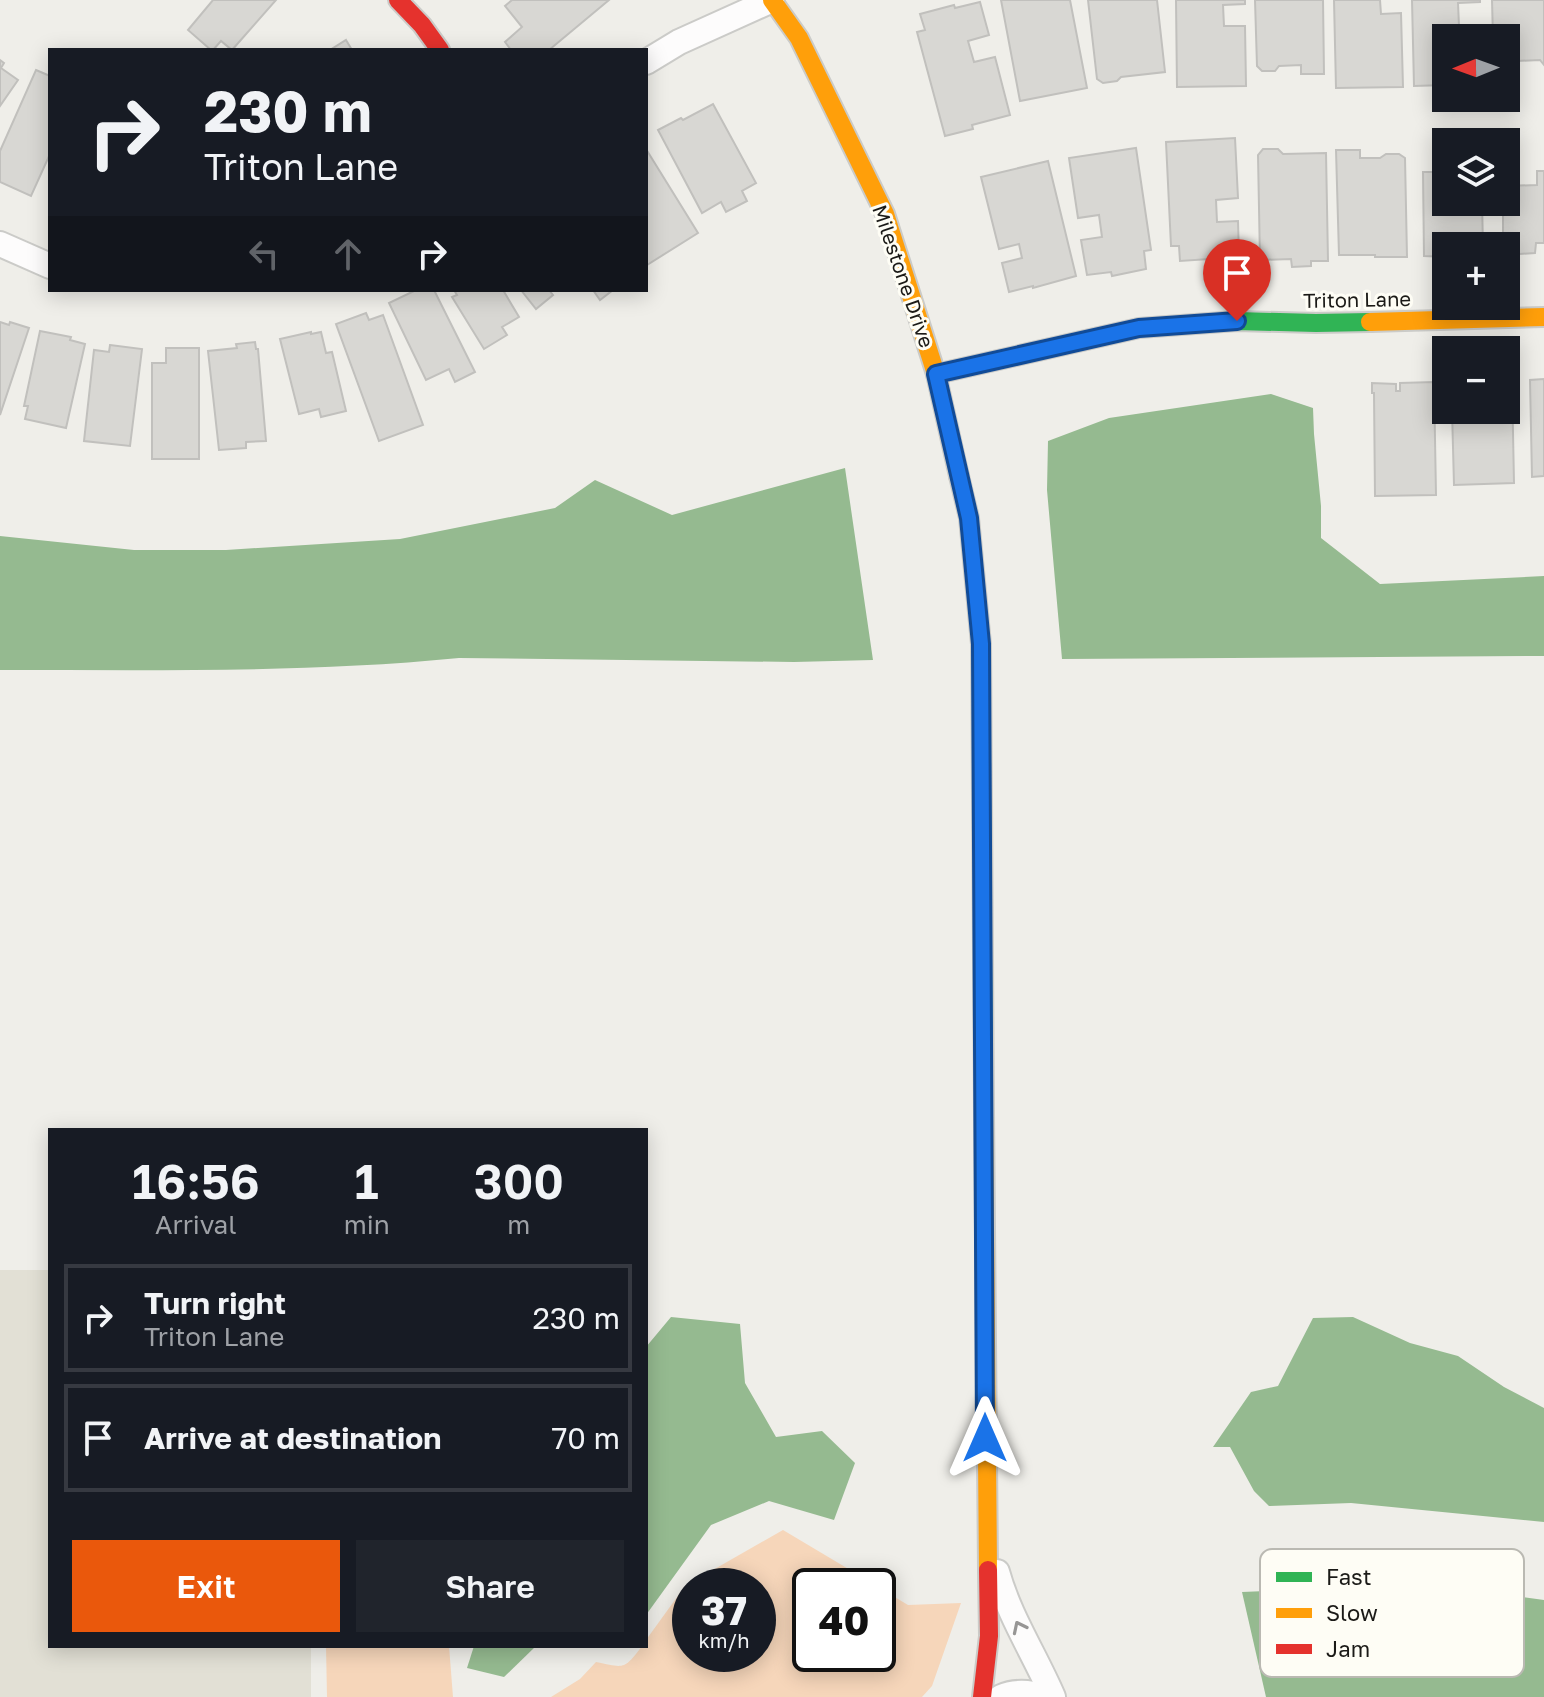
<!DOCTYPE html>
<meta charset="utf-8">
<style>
body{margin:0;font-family:"Golos Text",sans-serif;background:#20242c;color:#f1f3f6;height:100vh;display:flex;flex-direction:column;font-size:30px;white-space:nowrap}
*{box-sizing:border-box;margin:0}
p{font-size:26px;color:#9ea1a6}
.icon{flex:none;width:44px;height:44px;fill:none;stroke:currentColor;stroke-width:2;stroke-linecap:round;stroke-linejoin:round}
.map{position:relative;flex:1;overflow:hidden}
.panel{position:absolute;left:48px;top:1128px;width:600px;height:520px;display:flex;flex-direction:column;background:#171b24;border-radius:0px;box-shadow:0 4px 20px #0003}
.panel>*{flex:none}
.top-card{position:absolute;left:48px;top:48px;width:600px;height:244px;border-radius:0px;box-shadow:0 4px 20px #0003;background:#171b24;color:#f1f3f6;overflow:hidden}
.needle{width:52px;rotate:269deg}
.tools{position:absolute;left:1432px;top:24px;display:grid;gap:16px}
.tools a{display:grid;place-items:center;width:88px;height:88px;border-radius:0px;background:#171b24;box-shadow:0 4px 20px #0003;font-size:40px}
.speed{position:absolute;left:672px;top:1568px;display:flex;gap:16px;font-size:40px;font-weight:700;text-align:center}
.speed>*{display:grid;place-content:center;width:104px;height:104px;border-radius:50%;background:#171b24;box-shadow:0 4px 20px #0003;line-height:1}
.speed small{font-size:20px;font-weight:400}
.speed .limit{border:4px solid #111;border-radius:12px;background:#fff;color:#111}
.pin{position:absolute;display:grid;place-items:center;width:68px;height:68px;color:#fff;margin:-82px -34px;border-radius:50% 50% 50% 0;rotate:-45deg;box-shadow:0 0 8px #0007}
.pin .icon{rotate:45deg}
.me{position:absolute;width:88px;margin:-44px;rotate:0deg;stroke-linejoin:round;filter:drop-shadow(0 0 6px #0008)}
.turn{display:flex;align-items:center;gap:28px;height:168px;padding:0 24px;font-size:36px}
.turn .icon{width:104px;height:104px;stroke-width:2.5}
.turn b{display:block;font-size:56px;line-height:68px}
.lanes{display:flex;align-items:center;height:76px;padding:0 24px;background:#0003;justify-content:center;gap:40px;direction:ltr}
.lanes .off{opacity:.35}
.eta{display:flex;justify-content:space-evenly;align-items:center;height:136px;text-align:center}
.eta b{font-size:48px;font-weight:600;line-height:56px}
.button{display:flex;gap:16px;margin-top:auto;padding:16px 24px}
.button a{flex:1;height:92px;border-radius:0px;background:#ea580c;color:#fff;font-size:32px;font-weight:600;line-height:92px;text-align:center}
.button a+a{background:#20242c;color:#f1f3f6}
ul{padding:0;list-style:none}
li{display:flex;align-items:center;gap:24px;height:108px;margin:0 16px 12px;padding:0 8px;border:4px solid #363941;border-radius:0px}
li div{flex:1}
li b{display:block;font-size:30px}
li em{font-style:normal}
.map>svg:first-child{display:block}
</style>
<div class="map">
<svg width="1544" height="1697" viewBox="0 0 1544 1697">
<rect width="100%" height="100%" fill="#efeee9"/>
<polygon fill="#e2e0d5" points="0,1270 50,1270 50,1646 311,1646 311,1697 0,1697"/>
<g fill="#f6d6ba" fill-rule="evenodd">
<path d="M783,1530L877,1586H810V1654H878V1587L908,1605L961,1603L932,1686L922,1697H551L580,1679L596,1662C625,1668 624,1670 642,1646H646V1640L685,1586ZM690,1586H758V1654H690Z"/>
<polygon points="326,1646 449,1646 453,1697 327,1697"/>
</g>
<g fill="#95ba90">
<polygon points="1271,394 1313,408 1314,434 1321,506 1321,538 1380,584 1544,576 1544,656 1062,659 1047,490 1048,441 1109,418"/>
<path d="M845,468L873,660L794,662L459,658C307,673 153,670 0,670V536L134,550H226L400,539L555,508L595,480L672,515Z"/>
<polygon points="671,1317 740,1324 745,1383 776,1437 822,1431 855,1463 834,1520 769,1501 711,1525 646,1615 646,1347"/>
<polygon points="1353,1317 1410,1343 1458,1356 1504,1387 1544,1408 1544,1522 1351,1503 1269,1506 1254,1491 1230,1447 1213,1447 1251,1392 1278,1386 1313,1318"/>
<polygon points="1426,1584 1544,1600 1544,1697 1266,1697 1242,1592"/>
<polygon points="474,1646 536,1646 504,1677 467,1668"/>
</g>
<g fill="#d8d7d3" stroke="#c1c0bd" stroke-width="2">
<polygon points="213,0 276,0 232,50 221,41 213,50 211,50 188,30"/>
<polygon points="512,0 609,0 549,50 511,50 505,42 522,27 505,6"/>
<polygon points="1001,0 1070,0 1087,88 1020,101"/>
<polygon points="1088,0 1157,0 1165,72 1121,77 1117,81 1103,83 1097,79"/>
<polygon points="1176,0 1245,0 1245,4 1223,5 1224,26 1245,26 1246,86 1177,87"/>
<polygon points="1255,0 1323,0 1324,74 1301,74 1301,65 1279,66 1275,71 1262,71 1257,66"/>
<polygon points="1334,0 1380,0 1381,14 1401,13 1403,87 1336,88"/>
<polygon points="1412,0 1480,0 1480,2 1458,3 1459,26 1481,25 1481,38 1446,38 1446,85 1414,86"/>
<polygon points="1492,0 1544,0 1544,65 1540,60 1517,61 1517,70 1506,70 1506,38 1493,38"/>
<polygon points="980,2 989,35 968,41 974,62 995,57 1010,115 972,125 973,129 945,136 917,32 925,30 920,14 954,5 955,8"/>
<polygon points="346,40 352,50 330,50"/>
<polygon points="0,60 4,63 1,68 18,80 0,106"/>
<polygon points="36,70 50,76 50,154 31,196 0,182 0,151"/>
<polygon points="713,104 756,183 742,191 747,201 726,212 721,202 702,213 658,130 681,118 683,120"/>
<polygon points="1235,138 1238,198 1216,200 1217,222 1238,221 1239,257 1180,261 1179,246 1171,246 1166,142"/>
<polygon points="1136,148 1151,250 1144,251 1146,269 1112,276 1111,272 1087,275 1081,240 1102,237 1099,215 1078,218 1069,158"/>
<polygon points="646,149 698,233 647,265 646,264"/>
<polygon points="1263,149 1278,149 1283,154 1326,153 1328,261 1311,261 1311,266 1292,267 1291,259 1260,260 1258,155"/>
<polygon points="1336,150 1360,150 1360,158 1380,158 1386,154 1399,154 1405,158 1407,257 1375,257 1375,255 1339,255"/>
<polygon points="1048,161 1076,276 1033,288 1033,286 1009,292 1002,263 1022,258 1019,244 999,249 981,177"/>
<polygon points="1537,171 1544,171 1544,243 1536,243 1535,253 1506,255 1506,246 1503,246 1503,202 1506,202 1506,186 1537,185"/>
<polygon points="1423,172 1446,172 1446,202 1482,202 1483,246 1462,246 1462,242 1458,242 1458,246 1446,246 1446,257 1424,256"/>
<polygon points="416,290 434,290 475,372 455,382 449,369 426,380 389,303"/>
<polygon points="454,290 503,290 519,317 502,327 507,335 484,349 452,297 457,295"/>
<polygon points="521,290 549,290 553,295 536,309"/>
<polygon points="593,290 613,290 600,300"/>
<polygon points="366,313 369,320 383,315 423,425 379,441 336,324"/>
<polygon points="0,322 9,325 10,322 29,328 0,415"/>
<polygon points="40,331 71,337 70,340 85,344 66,428 25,419 28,406 24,406"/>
<polygon points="311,332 311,334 321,332 326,353 332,352 346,411 321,417 319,409 299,414 280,339"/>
<polygon points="255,342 256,349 258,349 266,441 246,442 246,448 219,450 208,351 237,348 236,344"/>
<polygon points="110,345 142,349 130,446 84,441 94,350 109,352"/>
<polygon points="166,348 199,348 199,459 152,459 152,363 166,363"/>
<polygon points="1544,379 1544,476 1532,477 1530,380"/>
<polygon points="1434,382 1436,495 1375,496 1374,393 1372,393 1372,383 1396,384 1396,391 1400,391 1400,383"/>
<polygon points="1506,382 1512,382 1514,483 1454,485 1452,410 1506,410"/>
</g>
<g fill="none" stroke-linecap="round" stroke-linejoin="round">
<g stroke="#cbcbc8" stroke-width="28">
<g id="street">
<polyline points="646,62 679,42 772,0"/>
<polyline points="0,244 50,266"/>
<path d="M997,1572C1009,1616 1035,1655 1053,1697"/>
<path d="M1001,1697C1015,1691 1030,1692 1044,1697"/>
</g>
</g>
<g stroke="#cbcbc8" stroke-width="22">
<g id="fast">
<polyline points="936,374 1139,328 1237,321 1316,323 1370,322"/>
<polyline points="959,476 969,518 981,644 984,1113"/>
</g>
</g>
<g stroke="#cbcbc8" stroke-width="22">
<g id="slow">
<polyline points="772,0 799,38 885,214 936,374 959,476"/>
<polyline points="1370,322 1544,317"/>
<polyline points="984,1113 988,1570"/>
</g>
</g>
<g stroke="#cbcbc8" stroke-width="22">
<g id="jam">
<polyline points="398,0 422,25 440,50"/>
<polyline points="982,1697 989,1636 988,1570"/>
</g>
</g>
<use href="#street" stroke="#fdfcfc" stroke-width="24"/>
<use href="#fast" stroke="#30b455" stroke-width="18"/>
<use href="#slow" stroke="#ff9f0a" stroke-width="18"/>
<use href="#jam" stroke="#e5322d" stroke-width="18"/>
</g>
<defs><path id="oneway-chevron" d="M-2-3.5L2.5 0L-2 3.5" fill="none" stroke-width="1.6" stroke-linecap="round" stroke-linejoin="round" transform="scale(2)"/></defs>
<use stroke="#979695" href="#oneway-chevron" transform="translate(1019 1627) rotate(-116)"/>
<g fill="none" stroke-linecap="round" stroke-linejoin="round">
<g stroke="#114b97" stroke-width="20">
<polyline id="route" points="985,1438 981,644 969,518 936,374 1139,328 1237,321"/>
</g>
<use href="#route" stroke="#1a73e8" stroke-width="14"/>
</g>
<g text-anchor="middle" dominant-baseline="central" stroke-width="6" stroke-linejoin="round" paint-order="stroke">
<g font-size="20" fill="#1b1a17" stroke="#fefdf5">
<text transform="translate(904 276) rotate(71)">Milestone Drive</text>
<text transform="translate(1357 299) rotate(-1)">Triton Lane</text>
</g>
</g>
<rect x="1260" y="1549" width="264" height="128" rx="12" fill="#fefdf5" stroke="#bab9b2" stroke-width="2"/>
<rect x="1276" y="1572" width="36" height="10" fill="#30b455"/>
<rect x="1276" y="1608" width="36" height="10" fill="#ff9f0a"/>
<rect x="1276" y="1644" width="36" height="10" fill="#e5322d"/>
<g font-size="22" fill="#1b1a17">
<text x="1326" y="1585">Fast</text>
<text x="1326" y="1621">Slow</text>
<text x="1326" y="1657">Jam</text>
</g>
</svg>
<div class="tools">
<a><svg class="needle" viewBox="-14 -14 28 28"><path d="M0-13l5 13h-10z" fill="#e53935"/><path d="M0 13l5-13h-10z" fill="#9ea1a6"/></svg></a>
<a><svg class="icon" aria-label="layers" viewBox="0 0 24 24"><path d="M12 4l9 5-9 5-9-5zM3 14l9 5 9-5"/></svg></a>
<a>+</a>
<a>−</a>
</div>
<div class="speed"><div>37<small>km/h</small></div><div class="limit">40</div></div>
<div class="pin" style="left:1237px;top:321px;background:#d93025"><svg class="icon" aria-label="arrive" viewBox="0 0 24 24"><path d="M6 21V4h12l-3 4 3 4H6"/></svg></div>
<svg class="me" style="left:985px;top:1438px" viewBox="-20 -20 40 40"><path d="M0-17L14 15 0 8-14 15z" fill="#1a73e8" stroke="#fff" stroke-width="4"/></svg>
<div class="top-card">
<div class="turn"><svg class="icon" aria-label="right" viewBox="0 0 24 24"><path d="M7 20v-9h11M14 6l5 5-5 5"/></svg><div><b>230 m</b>Triton Lane</div></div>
<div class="lanes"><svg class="icon off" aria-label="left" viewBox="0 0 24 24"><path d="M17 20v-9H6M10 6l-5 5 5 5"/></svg><svg class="icon off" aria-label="ahead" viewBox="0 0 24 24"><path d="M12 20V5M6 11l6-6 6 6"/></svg><svg class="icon" aria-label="right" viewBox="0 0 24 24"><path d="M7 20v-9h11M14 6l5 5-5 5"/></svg></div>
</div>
<section class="panel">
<div class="eta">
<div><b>16:56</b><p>Arrival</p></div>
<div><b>1</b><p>min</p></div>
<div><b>300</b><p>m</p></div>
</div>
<ul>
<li><svg class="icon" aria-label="right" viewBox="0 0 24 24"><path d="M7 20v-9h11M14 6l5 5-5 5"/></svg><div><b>Turn right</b><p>Triton Lane</p></div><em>230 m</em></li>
<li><svg class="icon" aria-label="arrive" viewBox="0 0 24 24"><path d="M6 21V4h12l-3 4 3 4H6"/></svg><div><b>Arrive at destination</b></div><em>70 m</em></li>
</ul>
<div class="button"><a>Exit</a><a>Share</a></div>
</section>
</div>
